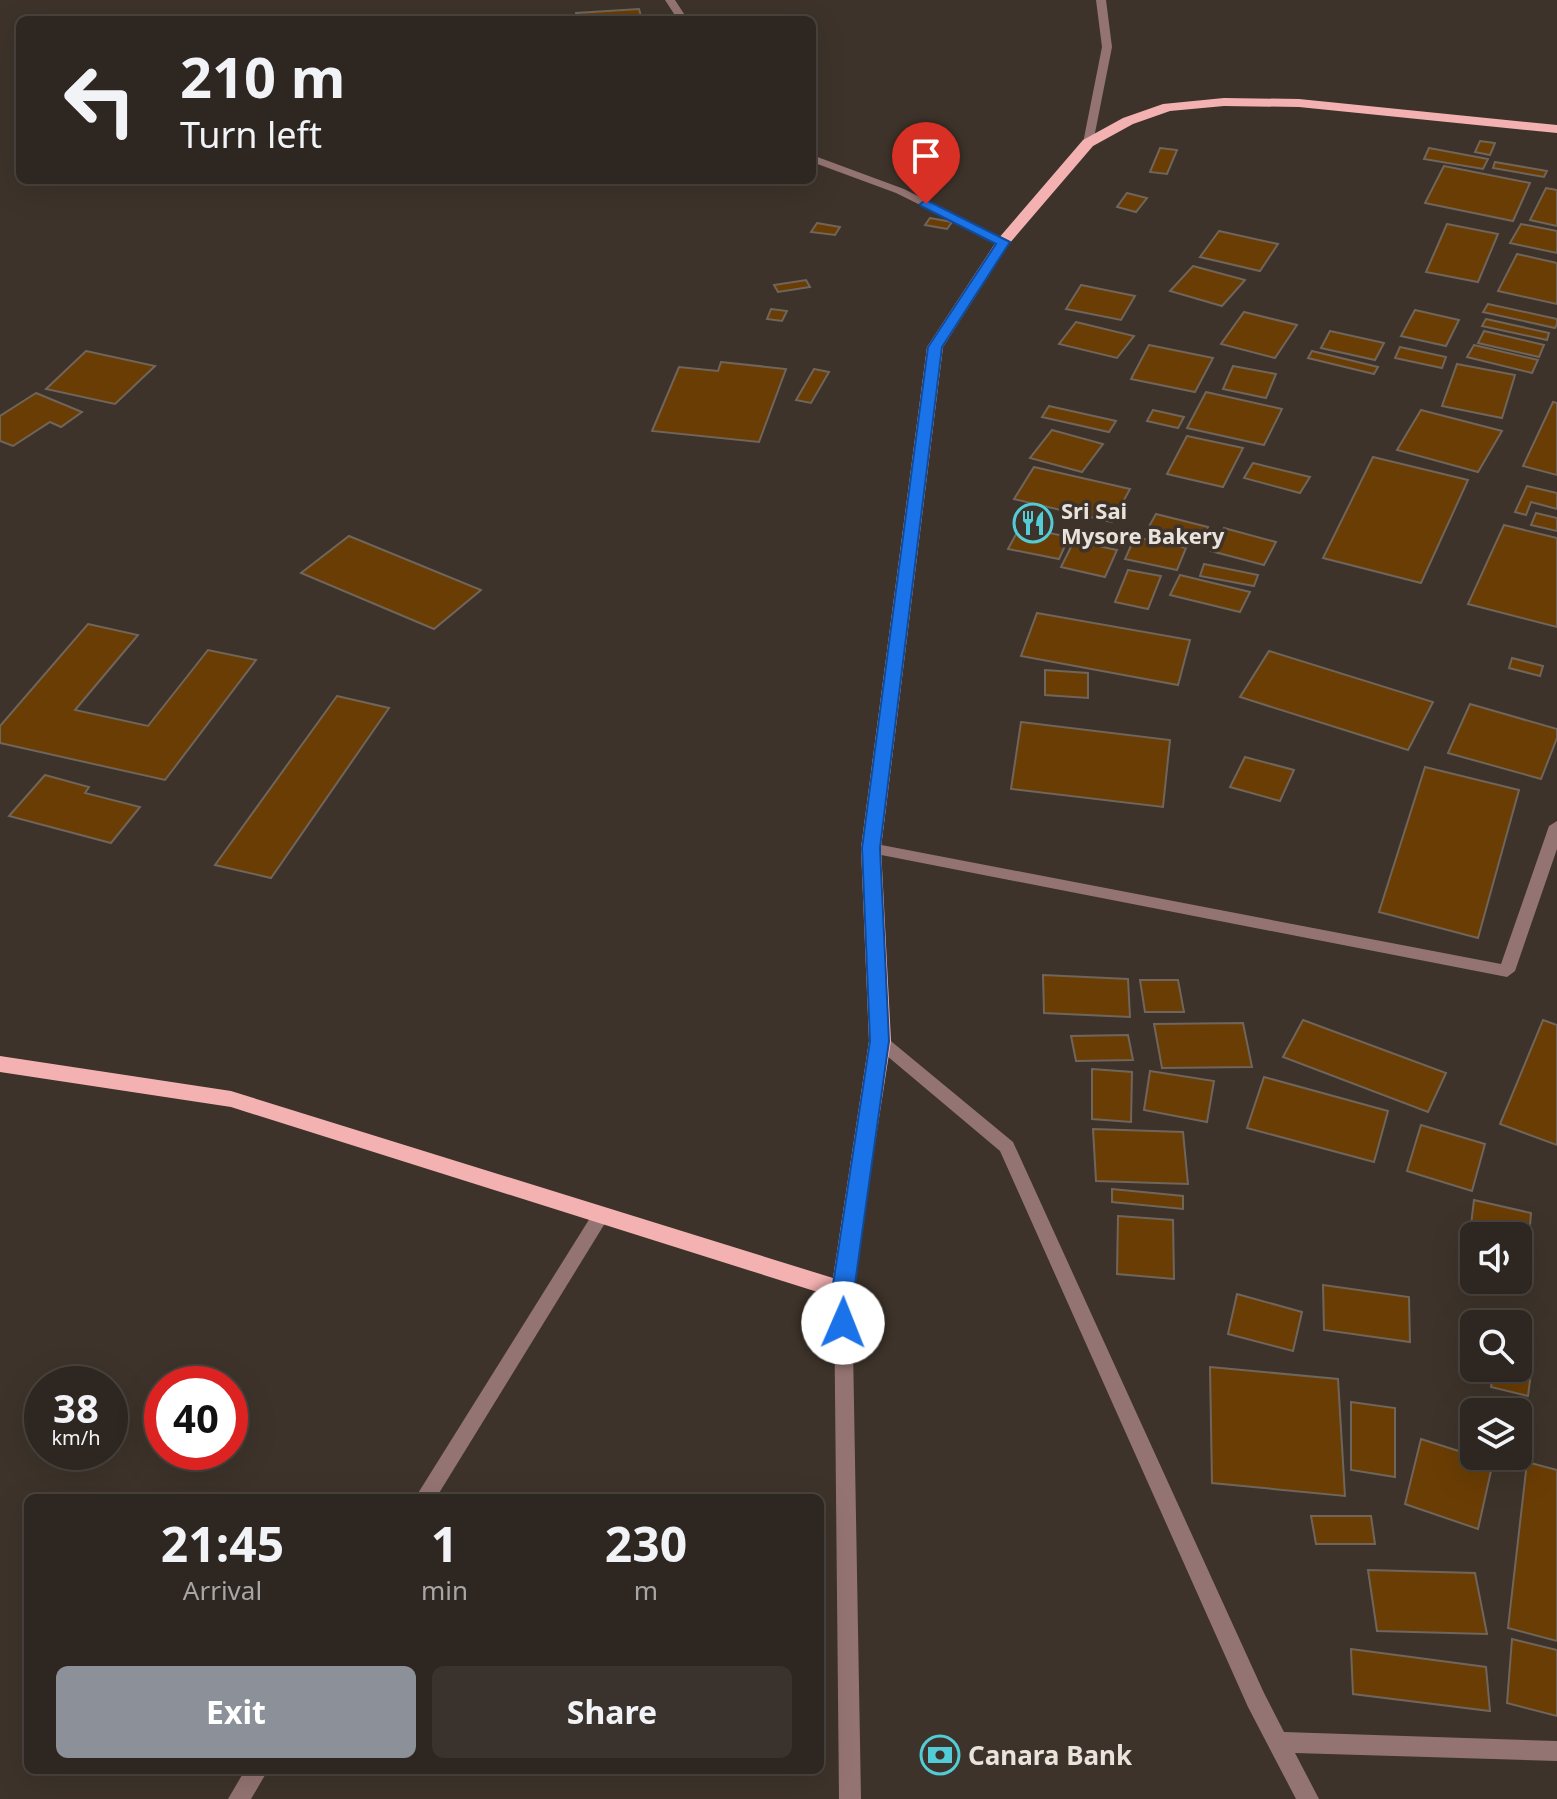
<!DOCTYPE html>
<style>
body{margin:0;font-family:"Noto Sans",sans-serif;background:#3a322d;color:#f1f3f6;height:100vh;display:flex;flex-direction:column;font-size:30px;white-space:nowrap}
*{box-sizing:border-box;margin:0}
p{font-size:26px;color:#a7a5a5}
.icon{flex:none;width:44px;height:44px;fill:none;stroke:currentColor;stroke-width:2;stroke-linecap:round;stroke-linejoin:round}
.map{position:relative;flex:1;overflow:hidden}
.details{position:absolute;left:24px;top:1494px;width:800px;height:280px;display:flex;flex-direction:column;background:#2e2620;border-radius:12px;box-shadow:0 8px 32px #0002,0 0 0 2px #49433e}
.details>*{flex:none}
.guide{position:absolute;left:16px;top:16px;width:800px;height:168px;border-radius:12px;box-shadow:0 8px 32px #0002,0 0 0 2px #49433e;background:#2e2620;color:#f1f3f6;overflow:hidden}
.controls{position:absolute;left:1460px;top:1222px;display:grid;gap:16px}
.controls a{display:grid;place-items:center;width:72px;height:72px;border-radius:12px;background:#2e2620;box-shadow:0 8px 32px #0002,0 0 0 2px #49433e;font-size:40px}
.speed{position:absolute;left:24px;top:1366px;display:flex;gap:16px;font-size:40px;font-weight:700;text-align:center}
.speed>*{display:grid;place-content:center;width:104px;height:104px;border-radius:50%;background:#2e2620;box-shadow:0 8px 32px #0002,0 0 0 2px #49433e;line-height:1}
.speed small{font-size:20px;font-weight:400}
.speed .limit{border:12px solid #d22;background:#fff;color:#111}
.pin{position:absolute;display:grid;place-items:center;width:68px;height:68px;color:#fff;margin:-82px -34px;border-radius:50% 50% 50% 0;rotate:-45deg;box-shadow:0 0 8px #0007}
.pin .icon{rotate:45deg}
.me{position:absolute;width:88px;margin:-44px;rotate:1deg;stroke-linejoin:round;filter:drop-shadow(0 0 6px #0008)}
.turn{display:flex;align-items:center;gap:28px;height:168px;padding:0 32px;font-size:36px}
.turn .icon{width:104px;height:104px;stroke-width:2.5}
.turn b{display:block;font-size:56px;line-height:68px}
.eta{display:flex;justify-content:space-evenly;align-items:center;height:136px;text-align:center}
.eta b{font-size:48px;font-weight:700;line-height:56px}
.cta{display:flex;gap:16px;margin-top:auto;padding:16px 32px}
.cta a{flex:1;height:92px;border-radius:12px;background:#8c9099;color:#fff;font-size:32px;font-weight:700;line-height:92px;text-align:center}
.cta a+a{background:#3a322d;color:#f1f3f6}
.map>svg:first-child{display:block}
</style>
<div class="map">
<svg width="1557" height="1799" viewBox="0 0 1557 1799">
<rect width="100%" height="100%" fill="#3d332a"/>
<g fill="#6a3d04" stroke="#70655b" stroke-width="2">
<polygon points="639,9 642,20 577,20 576,13"/>
<polygon points="1480,141 1495,143 1490,155 1475,152"/>
<polygon points="1160,148 1177,150 1167,174 1150,172"/>
<polygon points="1429,148 1488,159 1483,169 1424,159"/>
<polygon points="1495,162 1547,171 1544,177 1493,168"/>
<polygon points="1444,166 1530,183 1513,221 1425,203"/>
<polygon points="1546,188 1557,190 1557,226 1530,220"/>
<polygon points="1127,193 1147,198 1136,212 1117,207"/>
<polygon points="930,218 952,222 947,229 925,225"/>
<polygon points="817,223 840,227 835,235 811,232"/>
<polygon points="1447,224 1498,234 1478,282 1426,272"/>
<polygon points="1521,224 1557,231 1557,253 1510,243"/>
<polygon points="1219,231 1278,244 1260,271 1200,257"/>
<polygon points="1517,254 1557,263 1557,304 1498,291"/>
<polygon points="1193,266 1245,280 1222,306 1170,291"/>
<polygon points="806,280 810,287 778,292 774,285"/>
<polygon points="1081,285 1135,296 1121,320 1066,309"/>
<polygon points="1488,304 1557,319 1557,324 1555,328 1483,312"/>
<polygon points="771,309 787,311 782,321 767,319"/>
<polygon points="1415,310 1459,320 1446,346 1401,336"/>
<polygon points="1244,312 1297,325 1275,358 1221,344"/>
<polygon points="1486,319 1549,333 1547,340 1482,326"/>
<polygon points="1076,322 1134,336 1117,358 1059,344"/>
<polygon points="1330,331 1384,343 1375,360 1321,348"/>
<polygon points="1484,331 1544,345 1539,357 1478,343"/>
<polygon points="1149,345 1213,358 1195,392 1131,379"/>
<polygon points="1474,345 1538,360 1532,373 1467,357"/>
<polygon points="1400,347 1446,357 1442,368 1395,358"/>
<polygon points="86,351 155,366 115,404 46,389"/>
<polygon points="1312,351 1378,367 1374,374 1308,358"/>
<polygon points="721,362 786,369 759,442 652,431 679,367 718,371"/>
<polygon points="1457,364 1515,375 1502,418 1442,406"/>
<polygon points="1233,366 1276,374 1266,398 1223,389"/>
<polygon points="814,369 829,372 811,403 796,400"/>
<polygon points="1206,392 1282,409 1264,445 1187,428"/>
<polygon points="36,393 82,412 61,427 50,422 13,446 0,441 0,416"/>
<polygon points="1553,402 1557,403 1557,475 1523,466"/>
<polygon points="1049,406 1116,421 1109,432 1042,417"/>
<polygon points="1153,410 1184,417 1178,428 1147,421"/>
<polygon points="1421,410 1502,431 1478,472 1397,450"/>
<polygon points="1052,430 1103,444 1082,472 1030,458"/>
<polygon points="1187,436 1243,448 1223,487 1167,474"/>
<polygon points="1373,457 1468,480 1421,583 1323,558"/>
<polygon points="1253,463 1310,477 1300,493 1244,478"/>
<polygon points="1034,467 1130,489 1112,522 1014,499"/>
<polygon points="1527,486 1557,493 1557,509 1531,502 1526,515 1515,512"/>
<polygon points="1536,513 1557,518 1557,531 1531,525"/>
<polygon points="1156,514 1208,527 1200,543 1147,530"/>
<polygon points="1504,525 1557,538 1557,627 1468,604"/>
<polygon points="1020,527 1069,537 1059,559 1008,549"/>
<polygon points="1224,528 1276,542 1264,565 1211,551"/>
<polygon points="349,536 481,590 434,629 301,573"/>
<polygon points="1135,537 1186,548 1177,570 1125,559"/>
<polygon points="1074,541 1117,550 1105,577 1061,567"/>
<polygon points="1204,564 1258,575 1254,586 1200,576"/>
<polygon points="1128,570 1161,576 1148,609 1115,602"/>
<polygon points="1180,575 1250,592 1240,612 1170,595"/>
<polygon points="1037,613 1190,640 1178,685 1021,656"/>
<polygon points="88,624 138,635 75,710 148,726 208,650 256,660 165,780 0,743 0,726"/>
<polygon points="1269,651 1433,702 1408,750 1240,697"/>
<polygon points="1512,658 1543,666 1540,676 1509,668"/>
<polygon points="1045,670 1088,673 1088,698 1045,695"/>
<polygon points="337,696 389,708 271,878 215,865"/>
<polygon points="1470,704 1557,729 1557,738 1541,779 1448,753"/>
<polygon points="1021,722 1170,740 1163,807 1011,789"/>
<polygon points="1245,757 1294,770 1280,801 1230,787"/>
<polygon points="1425,767 1519,790 1478,938 1379,912"/>
<polygon points="45,775 89,787 85,793 140,807 111,843 9,816"/>
<polygon points="1043,975 1128,979 1130,1017 1044,1013"/>
<polygon points="1140,980 1178,980 1184,1012 1145,1012"/>
<polygon points="1303,1020 1446,1073 1428,1112 1283,1057"/>
<polygon points="1543,1020 1557,1025 1557,1145 1500,1124"/>
<polygon points="1243,1023 1252,1067 1162,1068 1154,1024"/>
<polygon points="1128,1035 1133,1060 1076,1061 1071,1036"/>
<polygon points="1092,1069 1132,1072 1131,1122 1092,1119"/>
<polygon points="1150,1071 1214,1081 1207,1122 1144,1110"/>
<polygon points="1264,1077 1388,1111 1374,1162 1247,1128"/>
<polygon points="1421,1125 1485,1144 1472,1191 1407,1171"/>
<polygon points="1093,1129 1183,1132 1188,1184 1096,1181"/>
<polygon points="1112,1189 1183,1196 1183,1209 1112,1202"/>
<polygon points="1474,1200 1531,1213 1529,1238 1471,1225"/>
<polygon points="1118,1216 1173,1220 1174,1279 1117,1274"/>
<polygon points="1323,1285 1409,1297 1410,1342 1324,1330"/>
<polygon points="1237,1294 1302,1312 1293,1351 1228,1334"/>
<polygon points="1210,1367 1338,1379 1345,1496 1212,1483"/>
<polygon points="1494,1368 1531,1373 1528,1396 1491,1387"/>
<polygon points="1351,1402 1395,1408 1395,1477 1351,1470"/>
<polygon points="1421,1439 1493,1462 1478,1529 1405,1504"/>
<polygon points="1527,1462 1557,1470 1557,1641 1508,1628"/>
<polygon points="1311,1516 1371,1516 1375,1544 1316,1544"/>
<polygon points="1368,1570 1475,1573 1487,1634 1377,1631"/>
<polygon points="1512,1639 1557,1650 1557,1716 1507,1703"/>
<polygon points="1351,1649 1486,1667 1490,1711 1353,1694"/>
</g>
<g fill="none" stroke-linecap="round" stroke-linejoin="round">
<g fill="#947473" fill-rule="evenodd">
<polygon points="665,0 675,0 688,20 678,20"/>
<polygon points="812,155 904,189 1009,242 999,244 896,193 812,162"/>
<polygon points="1557,821 1557,849 1515,971 1507,977 871,853 863,848 871,843 1501,964 1549,826"/>
<polygon points="880,1035 886,1037 1013,1142 1264,1693 1284,1732 1557,1741 1557,1761 1295,1753 1319,1799 1296,1799 1248,1707 1000,1151 874,1045 872,1041 874,1037"/>
<polygon points="601,1208 607,1210 610,1215 607,1220 436,1498 415,1498 595,1210"/>
<polygon points="245,1770 268,1770 251,1799 228,1799"/>
</g>
<g fill="#947473" fill-rule="evenodd">
<polygon points="1096,0 1106,0 1112,47 1093,143 1088,146 1083,143 1102,47"/>
<polygon points="843,1283 850,1286 852,1291 861,1799 839,1799 834,1291 836,1286"/>
</g>
<polygon fill="#f3b2b1" fill-rule="evenodd" points="1224,98 1299,99 1557,125 1557,133 1299,107 1224,106 1170,111 1133,124 1093,146 1009,244 943,347 881,848 891,1041 851,1298 843,1300 231,1107 0,1072 0,1056 231,1091 833,1278 869,1041 861,848 927,347 998,239 1083,140 1123,118 1163,104"/>
</g>
<polygon fill="#1a73e8" stroke="#114b97" stroke-width="2" points="926,200 1010,242 942,347 880,848 889,1041 854,1291 851,1329 836,1329 832,1291 870,1041 862,848 928,347 996,244 921,206 920,204"/>
<defs>
<g id="restaurant-ring" transform="scale(2)"><circle r="9.5" fill="#3d332a" stroke="#52ccd6" stroke-width="1.5"/><path d="M-5-6h1v4h1v-4h1v4h1v-4h1v5L-1.5 .5V6h-2V.5L-5-1ZM5-6V6H3V1.5H1.5Q1.5-4 5-6Z" fill="#52ccd6"/></g>
<g id="bank-ring" transform="scale(2)"><circle r="9.5" fill="#3d332a" stroke="#52ccd6" stroke-width="1.5"/><path d="M-6-4H6V4H-6ZM0-2.3a2.3 2.3 0 1 0 0 4.6a2.3 2.3 0 1 0 0-4.6Z" fill="#52ccd6"/></g>
</defs>
<g fill-rule="evenodd">
<use href="#restaurant-ring" x="1033" y="523"/>
<use href="#bank-ring" x="940" y="1755"/>
</g>
<g text-anchor="middle" dominant-baseline="central" stroke-width="7" stroke-linejoin="round" paint-order="stroke">
<g font-size="22" font-weight="bold" fill="#e9e3dd" stroke="#3d332a" text-anchor="start">
<text x="1061" y="510">Sri Sai<tspan x="1061" dy="25">Mysore Bakery</tspan></text>
</g>
<g font-size="26" font-weight="bold" fill="#e9e3dd" stroke="#3d332a" text-anchor="start">
<text x="968" y="1755">Canara Bank</text>
</g>
</g>
</svg>
<div class="controls">
<a><svg class="icon" aria-label="sound" viewBox="0 0 24 24"><path d="M4 9h4l5-4v14l-5-4H4zM17 9q2 3 0 6"/></svg></a>
<a><svg class="icon" aria-label="search" viewBox="0 0 24 24"><circle cx="10" cy="10" r="6"/><path d="M15 15l6 6"/></svg></a>
<a><svg class="icon" aria-label="layers" viewBox="0 0 24 24"><path d="M12 4l9 5-9 5-9-5zM3 14l9 5 9-5"/></svg></a>
</div>
<div class="speed"><div>38<small>km/h</small></div><div class="limit">40</div></div>
<div class="pin" style="left:926px;top:204px;background:#d93025"><svg class="icon" aria-label="arrive" viewBox="0 0 24 24"><path d="M6 21V4h12l-3 4 3 4H6"/></svg></div>
<svg class="me" style="left:843px;top:1323px" viewBox="-20 -20 40 40"><circle r="19" fill="#fff"/><path d="M0-13L10 11 0 6-10 11z" fill="#1a73e8"/></svg>
<div class="guide">
<div class="turn"><svg class="icon" aria-label="left" viewBox="0 0 24 24"><path d="M17 20v-9H6M10 6l-5 5 5 5"/></svg><div><b>210 m</b>Turn left</div></div>
</div>
<section class="details">
<div class="eta">
<div><b>21:45</b><p>Arrival</p></div>
<div><b>1</b><p>min</p></div>
<div><b>230</b><p>m</p></div>
</div>
<div class="cta"><a>Exit</a><a>Share</a></div>
</section>
</div>
